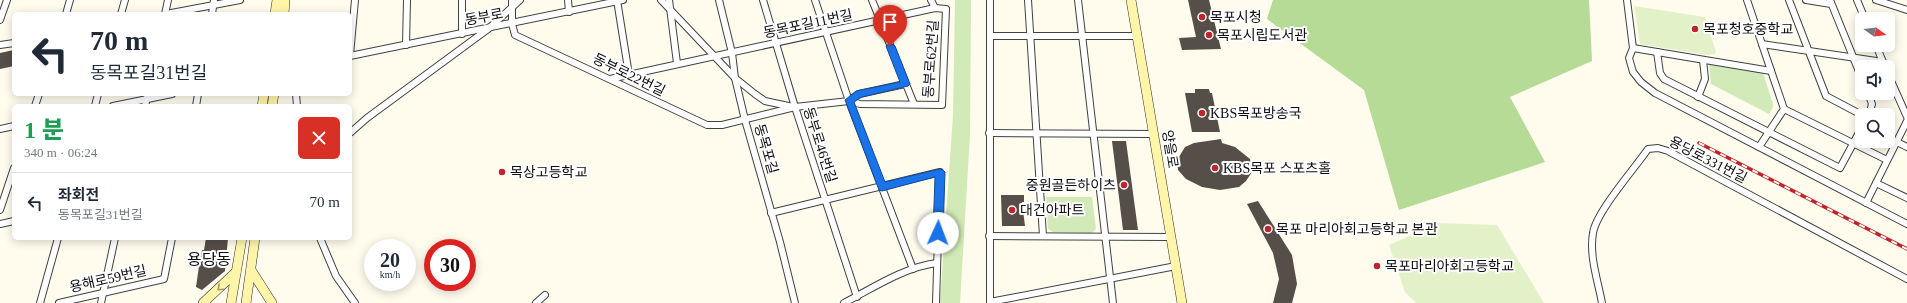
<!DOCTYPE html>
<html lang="ko">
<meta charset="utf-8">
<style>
body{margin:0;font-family:"Times New Roman","Noto Sans KR",serif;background:#f6f6f7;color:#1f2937;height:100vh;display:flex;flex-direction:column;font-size:15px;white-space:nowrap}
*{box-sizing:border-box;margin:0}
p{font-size:13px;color:#747a83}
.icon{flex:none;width:22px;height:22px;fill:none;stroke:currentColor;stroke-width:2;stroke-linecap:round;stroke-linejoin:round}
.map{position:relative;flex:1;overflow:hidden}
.side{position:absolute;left:12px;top:104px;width:340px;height:136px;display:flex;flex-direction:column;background:#fff;border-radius:6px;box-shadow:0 2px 10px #0003}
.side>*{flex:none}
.hud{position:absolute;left:12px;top:12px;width:340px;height:84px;border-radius:6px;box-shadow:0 2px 10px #0003;background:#fff;color:#1f2937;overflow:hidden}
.needle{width:26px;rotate:104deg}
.tools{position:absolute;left:1855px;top:12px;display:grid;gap:8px}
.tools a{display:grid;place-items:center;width:40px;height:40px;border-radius:6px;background:#fff;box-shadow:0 2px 10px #0003;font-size:20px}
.speed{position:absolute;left:364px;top:239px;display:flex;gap:8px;font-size:20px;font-weight:700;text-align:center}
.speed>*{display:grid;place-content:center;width:52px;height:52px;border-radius:50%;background:#fff;box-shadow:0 2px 10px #0003;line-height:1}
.speed small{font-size:10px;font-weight:400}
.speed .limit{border:6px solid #d22;background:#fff;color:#111}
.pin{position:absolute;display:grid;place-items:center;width:34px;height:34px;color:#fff;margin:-41px -17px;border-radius:50% 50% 50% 0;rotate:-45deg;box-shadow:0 0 4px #0007}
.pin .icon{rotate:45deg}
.me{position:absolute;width:44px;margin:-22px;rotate:2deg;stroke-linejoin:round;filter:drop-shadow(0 0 3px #0008)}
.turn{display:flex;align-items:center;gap:14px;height:84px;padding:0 12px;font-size:18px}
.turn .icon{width:52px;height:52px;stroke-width:2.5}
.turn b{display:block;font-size:28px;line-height:34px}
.round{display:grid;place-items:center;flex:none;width:42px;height:42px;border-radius:6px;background:#f6f6f7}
.head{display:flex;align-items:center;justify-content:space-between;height:68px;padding:0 12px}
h1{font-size:24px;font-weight:800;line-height:30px;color:#1e9e55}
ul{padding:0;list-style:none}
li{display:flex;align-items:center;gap:12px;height:60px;padding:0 12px;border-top:1px solid #e0e1e3}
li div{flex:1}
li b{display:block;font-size:15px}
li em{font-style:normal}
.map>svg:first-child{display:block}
</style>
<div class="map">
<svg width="1907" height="303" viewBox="0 0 1907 303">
<rect width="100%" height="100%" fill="#fffcee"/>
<g fill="#d1eab7">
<polygon points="955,0 971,0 970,135 960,303 940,303 953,115"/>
<polygon points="1709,64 1763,73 1773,104 1773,107 1769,114 1711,84"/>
<polygon points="1046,197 1092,197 1096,229 1091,233 1053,232 1048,229"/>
</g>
<polygon fill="#b5db96" points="1273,0 1589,0 1592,61 1510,97 1545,162 1399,210 1364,90 1267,19"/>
<g fill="#e3f1c9">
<polygon points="1634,6 1705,17 1716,52 1715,54 1708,55 1640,44"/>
<polygon points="1439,223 1497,225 1544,303 1416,303 1405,292 1389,245"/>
</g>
<g fill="#564e49">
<polygon points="1188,0 1209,0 1221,49 1182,50 1179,38 1196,37"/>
<polygon points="14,50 14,66 0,69 0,53"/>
<polygon points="1195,89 1209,89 1210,93 1212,93 1220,132 1192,132 1185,93 1195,93"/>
<polygon points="1221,139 1222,143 1235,147 1250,159 1252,172 1246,181 1239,187 1220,190 1202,187 1186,179 1178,170 1177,160 1185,147 1194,143"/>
<polygon points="1112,141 1126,141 1138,230 1123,230"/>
<polygon points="1001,195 1024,195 1024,202 1022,202 1025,226 1002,226"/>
<polygon points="1258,201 1292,255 1297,284 1292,303 1273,303 1279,279 1273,253 1247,204"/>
<polygon points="206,238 228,238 225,271 202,290 196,287 200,259 202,250 204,250"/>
</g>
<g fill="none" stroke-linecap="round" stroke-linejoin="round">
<g stroke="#404040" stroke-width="8">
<g id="street">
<polyline points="462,0 462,34"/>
<polyline points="512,0 512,24 515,35 707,125 722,125 795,107 849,101 859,94 905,84"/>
<polyline points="568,0 569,12"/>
<polyline points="617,0 629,75"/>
<polyline points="661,0 735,78 755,94 765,101 793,107"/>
<polyline points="669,0 677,63"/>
<polyline points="719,0 732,53 735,78 745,120 780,242 795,303"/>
<polyline points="763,0 795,107 857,297"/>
<polyline points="815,0 849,101 913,269"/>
<polyline points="872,0 914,104"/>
<polyline points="931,0 935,8"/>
<polyline points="990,0 990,303"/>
<polyline points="1028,0 1043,236"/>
<polyline points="1078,0 1113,303"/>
<polyline points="1627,0 1633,48 1629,58 1633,72 1641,82 1655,93 1907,224"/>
<polyline points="1747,0 1784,109 1759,147"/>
<polyline points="1789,0 1826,96 1862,115"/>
<polyline points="1806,0 1831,4"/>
<polyline points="1830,0 1862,79"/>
<polyline points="1857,0 1865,19"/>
<polyline points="1876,0 1907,10"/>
<polyline points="66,14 70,0"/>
<polyline points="121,14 125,0"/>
<polyline points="165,14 168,0"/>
<polyline points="166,14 240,0"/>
<polyline points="212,14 214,0"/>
<polyline points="0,20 7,0"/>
<polyline points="990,36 1137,36"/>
<polyline points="1762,44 1883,62"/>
<polyline points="0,45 14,43"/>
<polyline points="406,45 407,0"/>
<polyline points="1876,45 1885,67"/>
<polyline points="1633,48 1771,71"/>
<polyline points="1657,52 1660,73 1664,79 1840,168 1862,127"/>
<polyline points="350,55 355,0"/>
<polyline points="350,56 623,0"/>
<polyline points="1888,74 1907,117"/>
<polyline points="610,79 935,8 946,9 942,105 860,104 849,101"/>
<polyline points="1868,93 1872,104 1869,115"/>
<polyline points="296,94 297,106"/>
<polyline points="1698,97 1705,79 1703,60"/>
<polyline points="35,106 39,94"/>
<polyline points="95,106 98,94"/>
<polyline points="113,106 172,94"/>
<polyline points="145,106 148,94"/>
<polyline points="196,106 198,94"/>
<polyline points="1784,109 1887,160"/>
<polyline points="0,129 14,126"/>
<polyline points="350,133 367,118 488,29 520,0"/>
<polyline points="989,133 1153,134"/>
<polyline points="1897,142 1907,147"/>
<polyline points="1876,183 1907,198"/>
<polyline points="1866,203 1907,121"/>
<polyline points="0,210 14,168"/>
<polyline points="771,213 940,172 936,303"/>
<polyline points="0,224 14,221"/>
<polyline points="989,236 1170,237"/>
<polyline points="320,238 336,276 355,303"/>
<polyline points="990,302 1176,266"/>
<polyline points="40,303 58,238"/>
<polyline points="59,303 164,279 172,238"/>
<polyline points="101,303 115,238"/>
<polyline points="536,303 545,295"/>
<path d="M844,303C873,288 904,267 937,263"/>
<path d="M1602,303C1598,281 1589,256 1593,233C1596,212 1635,168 1648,149L1658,148L1668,151L1907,279"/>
</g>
</g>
<g stroke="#2f2f2f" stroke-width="10">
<g id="secondary">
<polyline points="1131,0 1182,303"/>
<polyline points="275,14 277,0"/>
<polyline points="284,14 285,0"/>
<polyline points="262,106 264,94"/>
<polyline points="272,106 274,94"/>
<polyline points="251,270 272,303"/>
<polyline points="203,303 236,272"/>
<polyline points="231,303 242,238"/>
<polyline points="246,303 255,238"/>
</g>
</g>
<use href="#street" stroke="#fff" stroke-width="6"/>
<use href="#secondary" stroke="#fff5a9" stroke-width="9"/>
<g stroke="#bf232b" stroke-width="3.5">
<polyline id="rail" points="1699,143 1907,249"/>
</g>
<use href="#rail" stroke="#fff" stroke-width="2" stroke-dasharray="6" stroke-linecap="butt"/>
</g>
<defs><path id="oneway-chevron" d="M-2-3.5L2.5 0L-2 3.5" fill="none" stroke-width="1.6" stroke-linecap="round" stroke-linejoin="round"/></defs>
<use stroke="#9e986b" href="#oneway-chevron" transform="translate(220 288) rotate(137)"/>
<polygon fill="#1a73e8" stroke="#114b97" points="890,43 895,46 910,84 908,86 862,97 854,102 885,182 940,169 943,170 945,172 943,233 938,237 933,233 935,177 882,191 879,190 845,100 856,91 900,82 886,46"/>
<g fill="#bf232b" stroke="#fff" stroke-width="1.5">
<circle cx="1202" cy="17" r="4"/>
<circle cx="1695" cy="29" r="4"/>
<circle cx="1209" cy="35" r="4"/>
<circle cx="1202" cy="113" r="4"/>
<circle cx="1215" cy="168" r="4"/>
<circle cx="502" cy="172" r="4"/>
<circle cx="1124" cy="185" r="4"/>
<circle cx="1012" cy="210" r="4"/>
<circle cx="1268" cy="229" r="4"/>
<circle cx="1377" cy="266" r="4"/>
</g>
<g text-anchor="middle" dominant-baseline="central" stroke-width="4" stroke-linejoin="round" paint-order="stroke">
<g font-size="14" fill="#0d0d0d" stroke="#fff">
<text transform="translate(484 17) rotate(-11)">동부로</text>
<text transform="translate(808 24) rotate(-12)">동목포길11번길</text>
<text transform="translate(931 59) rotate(-86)">동부로62번길</text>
<text transform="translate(629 75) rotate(26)">동부로22번길</text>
<text transform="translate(820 145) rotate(72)">동부로46번길</text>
<text transform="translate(766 149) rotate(74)">동목포길</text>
<text transform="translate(1170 149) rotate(81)">양을로</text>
<text transform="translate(1708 160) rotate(27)">용당로331번길</text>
<text transform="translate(108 279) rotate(-13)">용해로59번길</text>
</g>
<g font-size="14" fill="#0d0d0d" stroke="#fff" text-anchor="start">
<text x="1210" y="17">목포시청</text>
<text x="1703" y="29">목포청호중학교</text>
<text x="1217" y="35">목포시립도서관</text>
<text x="1210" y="113">KBS목포방송국</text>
<text x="1223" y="168">KBS목포 스포츠홀</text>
<text x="510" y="172">목상고등학교</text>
<text x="1116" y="185" text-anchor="end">중원골든하이츠</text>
<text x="1020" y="210">대건아파트</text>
<text x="1276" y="229">목포 마리아회고등학교 본관</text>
<text x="1385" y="266">목포마리아회고등학교</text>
</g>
<g font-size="16" fill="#0d0d0d" stroke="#fff">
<text x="209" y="259">용당동</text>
</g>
</g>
</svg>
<div class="tools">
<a><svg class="needle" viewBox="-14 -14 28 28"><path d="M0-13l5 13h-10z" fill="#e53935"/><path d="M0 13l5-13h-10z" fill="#747a83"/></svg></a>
<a><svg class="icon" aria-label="sound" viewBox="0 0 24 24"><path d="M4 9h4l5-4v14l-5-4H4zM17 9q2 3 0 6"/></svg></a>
<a><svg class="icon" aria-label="search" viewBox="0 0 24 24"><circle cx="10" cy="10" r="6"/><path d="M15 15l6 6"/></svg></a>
</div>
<div class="speed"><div>20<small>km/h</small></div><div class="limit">30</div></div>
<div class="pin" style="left:890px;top:46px;background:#d93025"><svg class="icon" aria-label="arrive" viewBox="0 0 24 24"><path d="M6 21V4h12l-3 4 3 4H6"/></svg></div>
<svg class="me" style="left:938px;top:233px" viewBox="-20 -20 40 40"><circle r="19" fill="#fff"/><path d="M0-13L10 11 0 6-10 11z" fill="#1a73e8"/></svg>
<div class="hud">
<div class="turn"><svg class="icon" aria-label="left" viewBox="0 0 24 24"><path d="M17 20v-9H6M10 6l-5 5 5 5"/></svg><div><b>70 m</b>동목포길31번길</div></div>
</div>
<section class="side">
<div class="head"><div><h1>1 분</h1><p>340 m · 06:24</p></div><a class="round" style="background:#d93025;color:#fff"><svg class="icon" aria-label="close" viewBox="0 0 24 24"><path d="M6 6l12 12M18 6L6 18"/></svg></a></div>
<ul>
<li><svg class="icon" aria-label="left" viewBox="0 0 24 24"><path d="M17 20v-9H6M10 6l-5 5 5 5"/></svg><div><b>좌회전</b><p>동목포길31번길</p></div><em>70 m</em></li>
</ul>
</section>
</div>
